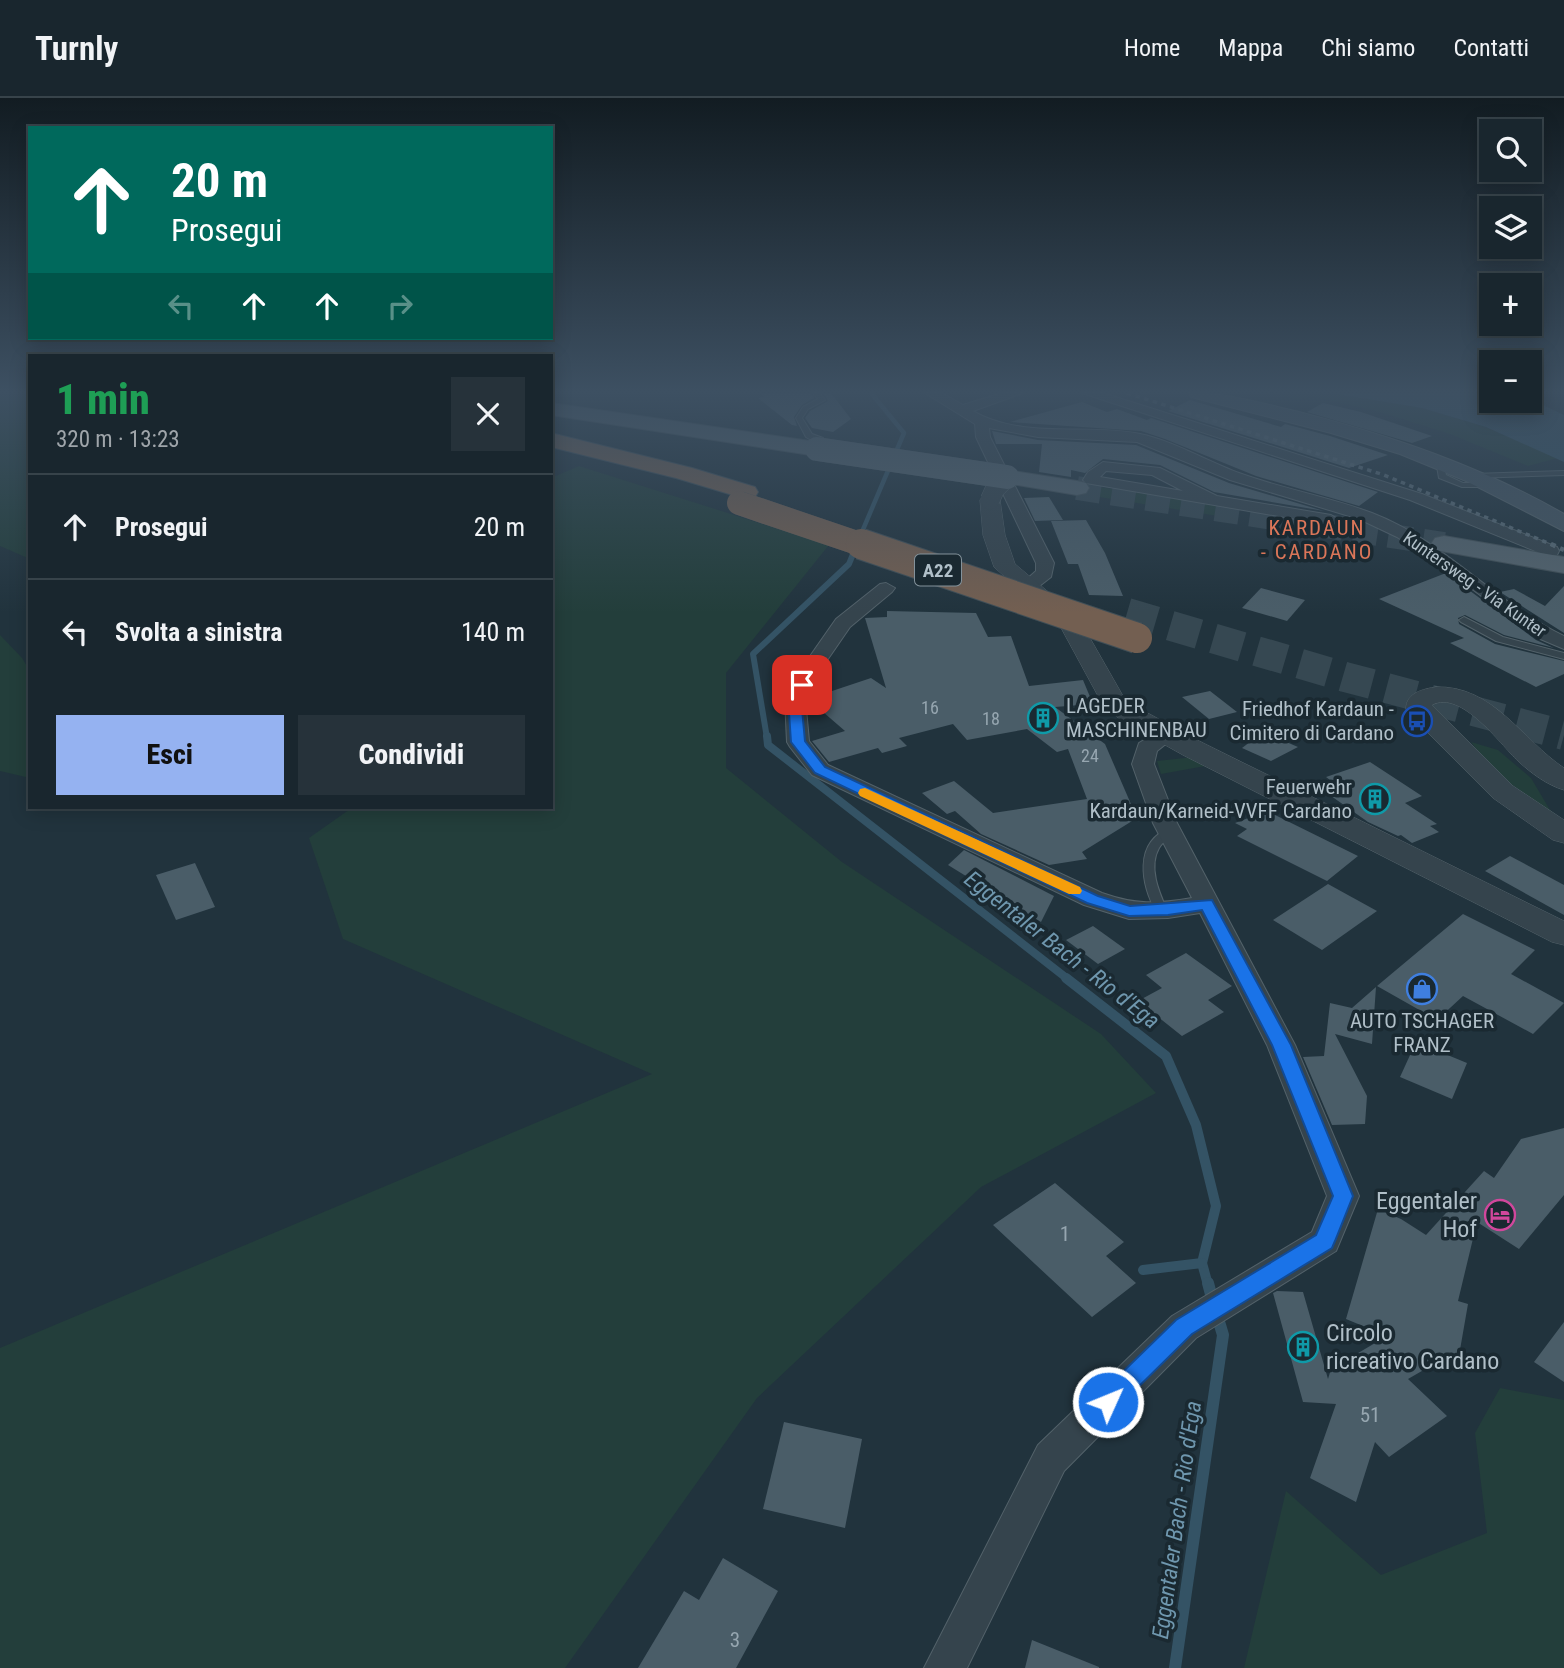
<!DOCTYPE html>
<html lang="it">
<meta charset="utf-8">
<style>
body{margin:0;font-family:"Roboto Condensed",sans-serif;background:#26323a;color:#f1f3f6;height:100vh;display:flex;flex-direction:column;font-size:26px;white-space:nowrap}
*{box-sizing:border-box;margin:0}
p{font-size:23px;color:#9fa5aa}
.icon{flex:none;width:38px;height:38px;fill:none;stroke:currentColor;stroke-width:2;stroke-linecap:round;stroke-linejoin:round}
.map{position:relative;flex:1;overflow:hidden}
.details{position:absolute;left:28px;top:256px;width:525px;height:455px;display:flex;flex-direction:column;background:#19262e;border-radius:0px;box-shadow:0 4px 18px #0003,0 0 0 2px #37434a}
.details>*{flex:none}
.hud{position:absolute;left:28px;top:28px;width:525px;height:214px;border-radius:0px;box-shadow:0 4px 18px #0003,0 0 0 2px #37434a;background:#00695c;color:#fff;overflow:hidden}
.buttons{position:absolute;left:1479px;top:21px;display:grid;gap:14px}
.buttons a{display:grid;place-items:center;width:63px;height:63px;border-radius:0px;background:#19262e;box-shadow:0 4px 18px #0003,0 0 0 2px #37434a;font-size:35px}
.pin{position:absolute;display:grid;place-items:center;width:60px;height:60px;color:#fff;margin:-30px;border-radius:14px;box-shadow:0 4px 10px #0006}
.me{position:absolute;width:77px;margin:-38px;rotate:46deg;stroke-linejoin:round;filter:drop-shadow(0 0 5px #0008)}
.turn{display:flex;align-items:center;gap:24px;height:147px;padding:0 28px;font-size:32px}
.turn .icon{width:91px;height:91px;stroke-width:2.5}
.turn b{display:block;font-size:49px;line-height:60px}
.lanes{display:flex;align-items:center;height:66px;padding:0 28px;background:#0003;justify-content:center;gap:35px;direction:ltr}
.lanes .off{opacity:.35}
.round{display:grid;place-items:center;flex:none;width:74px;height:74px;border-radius:0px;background:#26323a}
.headline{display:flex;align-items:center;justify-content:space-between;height:119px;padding:0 28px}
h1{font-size:42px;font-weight:800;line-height:52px;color:#1e9e55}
.button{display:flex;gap:14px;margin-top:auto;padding:14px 28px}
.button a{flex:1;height:80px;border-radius:0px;background:#95b2f1;color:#111;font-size:28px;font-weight:800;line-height:80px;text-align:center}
.button a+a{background:#26323a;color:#f1f3f6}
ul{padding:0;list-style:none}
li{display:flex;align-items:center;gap:21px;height:105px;padding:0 28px;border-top:2px solid #37434a}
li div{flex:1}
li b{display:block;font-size:26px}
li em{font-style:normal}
header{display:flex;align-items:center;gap:42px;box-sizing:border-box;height:98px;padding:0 35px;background:#19262e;border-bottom:2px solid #37434a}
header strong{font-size:33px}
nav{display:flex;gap:38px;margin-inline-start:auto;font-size:24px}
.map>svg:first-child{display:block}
</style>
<header>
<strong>Turnly</strong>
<nav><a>Home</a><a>Mappa</a><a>Chi siamo</a><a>Contatti</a></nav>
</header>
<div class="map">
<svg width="1564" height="1570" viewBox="0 0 1564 1570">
<rect width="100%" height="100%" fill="#21333d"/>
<g fill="#233e3b">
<polygon points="0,295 30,295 30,461 0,448"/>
<polygon points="1270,295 1331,295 1422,310 1486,329 1558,360 1528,368 1450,336 1380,314 1312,298 1298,302"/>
<polygon points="579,368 829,447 726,575 726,670 842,764 1101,936 1156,995 981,1089 757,1300 565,1570 0,1570 0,1250 652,976 343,841 309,740 353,709 551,709 551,380"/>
<polygon points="1099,389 1228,408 1224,419 1093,398"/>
<polygon points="0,537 22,560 30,573 30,680 0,673"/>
<polygon points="1471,644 1498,652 1531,680 1550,712 1564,723 1494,674"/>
<polygon points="1194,659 1211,667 1161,676 1157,663"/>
<polygon points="1500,1290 1564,1302 1564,1570 1244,1570 1286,1393 1381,1477 1487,1435 1475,1335"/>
</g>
<polygon fill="#345365" points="1331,295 1491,295 1491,303 1530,301 1564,317 1564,364 1486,329 1422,310"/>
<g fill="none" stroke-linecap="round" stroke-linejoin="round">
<polyline stroke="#345365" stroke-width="4.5" points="856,448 904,335 871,295"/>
<polyline stroke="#345365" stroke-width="6" points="767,640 753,556 849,466 857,446"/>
<polyline stroke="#345365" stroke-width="8" points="767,638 768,647 1069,882"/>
<g stroke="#345365" stroke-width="10">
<polyline points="1066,880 1166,958 1196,1027 1216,1108 1202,1165 1208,1187"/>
<polyline points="1143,1172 1202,1165"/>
</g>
<g stroke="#345365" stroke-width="12">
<polyline points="1208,1185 1213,1204"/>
<polyline points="1175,1570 1223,1237 1217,1217"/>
</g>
</g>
<g fill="#4a5d68">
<polygon points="759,295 810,295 814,300 802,307 794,319 797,328 792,327 758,300 764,299"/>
<polygon points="823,295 831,295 851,321 833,334 812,330 805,320 810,313 828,303"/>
<polygon points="1190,302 1281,329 1285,326 1330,338 1388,357 1349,370 1168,313"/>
<polygon points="1082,304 1107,314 1117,311 1147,322 1151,320 1378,394 1359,408 1256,378 1165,341 1141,333 1010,324"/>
<polygon points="1323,305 1361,314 1432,338 1412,345 1307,314"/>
<polygon points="992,333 1038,342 1136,347 1229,385 1324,413 1214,394 1160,367 1103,361 1085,375 1071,372 1071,379 1039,374 1042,346 996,346"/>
<polygon points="1049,399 1063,422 1035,423 1024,400"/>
<polygon points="1086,422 1105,455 1123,498 1089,497 1078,466 1068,466 1051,423"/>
<polygon points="1446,475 1536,542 1554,550 1504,537 1465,517 1458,520 1459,526 1495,546 1564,563 1564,576 1536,589 1450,545 1464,540 1379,501"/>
<polygon points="1564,488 1564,535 1500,494 1514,491 1545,508"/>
<polygon points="1261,490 1305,502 1287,523 1242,510"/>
<polygon points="887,513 976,515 988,539 1011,538 1029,588 1083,582 1093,606 1055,609 1105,646 1137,720 1082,754 1087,761 1049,767 981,736 955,713 947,716 922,695 954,683 993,715 1087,701 1068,651 1057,654 1027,631 967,642 953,626 899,640 907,648 882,655 878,650 829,664 812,643 845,633 808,601 871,580 886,590 865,520 887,519"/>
<polygon points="1210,593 1237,614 1209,621 1182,599"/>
<polygon points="1263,634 1298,649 1271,663 1242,650"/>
<polygon points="1370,664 1422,698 1405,705 1437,726 1430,728 1439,734 1412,745 1401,737 1398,738 1368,724 1324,693 1338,688 1326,679"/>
<polygon points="1267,713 1358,758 1327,783 1237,738 1247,731 1235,725"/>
<polygon points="964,752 1054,798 1041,824 948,767"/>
<polygon points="1510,758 1564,787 1564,817 1485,773"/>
<polygon points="195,765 215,809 176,822 156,777"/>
<polygon points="1328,786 1377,813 1322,852 1273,822"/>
<polygon points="1463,816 1535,852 1511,876 1564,905 1533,936 1463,898 1437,922 1377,888"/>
<polygon points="1093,828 1125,851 1098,866 1066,842"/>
<polygon points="1186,855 1232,888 1208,902 1224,914 1182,938 1138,903 1162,890 1146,877"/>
<polygon points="1376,889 1372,946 1335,936 1367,998 1365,1026 1332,1027 1303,959 1324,958 1330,905 1352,910"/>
<polygon points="1416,944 1467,965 1452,1001 1400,979"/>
<polygon points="1564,1030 1564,1097 1519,1151 1477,1124 1458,1203 1468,1206 1457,1269 1441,1262 1408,1281 1447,1318 1389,1359 1375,1344 1356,1404 1310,1380 1336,1306 1303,1304 1273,1195 1277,1193 1303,1194 1328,1281 1331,1271 1387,1238 1346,1221 1378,1111 1401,1121 1426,1137 1484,1073 1494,1080 1521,1041"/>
<polygon points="1055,1085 1124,1144 1106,1158 1136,1185 1092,1219 993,1127"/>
<polygon points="1564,1224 1564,1284 1534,1264"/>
<polygon points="784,1324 862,1341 845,1430 763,1411"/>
<polygon points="723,1460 778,1493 736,1570 638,1570 684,1493 699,1502"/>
<polygon points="1032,1542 1099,1569 1099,1570 1025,1570"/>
</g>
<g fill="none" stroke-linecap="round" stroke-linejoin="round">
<polyline stroke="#364852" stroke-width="24" stroke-dasharray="24 11" stroke-linecap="butt" points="1077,390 1444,446"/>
<polyline stroke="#364852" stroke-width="30" stroke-dasharray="30 15" stroke-linecap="butt" points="1127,515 1345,579 1564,637"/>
<g stroke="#53626a" stroke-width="2">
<g id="service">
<polygon points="813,295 820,295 825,302 808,311 802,320 812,336 823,340 826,346 819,351 815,349 818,346 806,339 796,320 803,309 818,301"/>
<polygon points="1436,362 1443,364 1446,377 1463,385 1491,385 1495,387 1491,389 1462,389 1439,380"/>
<polygon points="1564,373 1564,377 1473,380 1469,378 1473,376"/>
<polygon points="1464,519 1503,539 1564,555 1564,561 1496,543 1461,524 1459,522"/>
<path d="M1170,730L1176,733C1171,739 1163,743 1159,750C1148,769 1159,794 1167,812L1161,816L1157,815C1141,787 1133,744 1170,730Z"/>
</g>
</g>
<g stroke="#53626a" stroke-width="2">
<g id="minor">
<path d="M925,295H942L963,307L1002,295H1023L973,313C1024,342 1086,325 1140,336C1171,342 1209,364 1239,375C1283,391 1329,399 1372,415C1445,443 1495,505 1564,538V551L1538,540L1429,459L1397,439L1359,421L1230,382L1137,344L1038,339L989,330L990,339L1054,465L1051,479L1033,493H1021L1018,489L1036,473V465L976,339L975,326Z"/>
<polygon points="1082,295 1103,295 1422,396 1557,449 1559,453 1557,457 1545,457 1410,402"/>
<path d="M1103,364L1160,370L1217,398L1331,417L1339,422L1331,427L1086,385L1083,382L1088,374ZM1106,373L1152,377L1183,393L1100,379Z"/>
<path d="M886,485L895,490L892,494L850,529L819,574L805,600L809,643L828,667L1102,795C1136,807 1156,806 1192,800L1153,725L1132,666L1139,645L1159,633H1173L1177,637L1157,653L1154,666L1177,725L1295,947L1359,1098L1336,1153L1196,1240L1064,1373L967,1570H924L1038,1347L1172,1218L1312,1134L1327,1098L1267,947L1200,815L1168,820L1129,821L1084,807L812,677L790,649L787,644L785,600L799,574L836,521L880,486Z"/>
</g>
</g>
<g stroke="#53626a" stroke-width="1">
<g id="tertiary">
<polygon points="990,396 997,398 1000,402 1005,437 1015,466 1078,519 1123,598 1142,612 1203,645 1564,823 1564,847 1552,844 1183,657 1124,624 1104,609 1060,528 994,469 983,437 980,402 983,398"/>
<path d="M1436,589C1493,587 1522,642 1564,670V692C1547,687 1531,675 1518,663C1500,646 1461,591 1432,607L1513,688L1564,722V745L1553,742L1493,700L1410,617L1406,611C1406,595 1423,591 1436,589Z"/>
</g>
</g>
<g stroke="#53626a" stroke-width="2">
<path id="secondary" d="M1189,295C1229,295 1260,305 1299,314C1392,338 1480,368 1564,416V433L1466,383L1400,356L1331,335L1191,299Z"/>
</g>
<g stroke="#415058" stroke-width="2">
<g id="primary">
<polygon points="551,305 817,344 825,346 828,351 825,356 817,358 551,317"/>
<polygon points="1007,372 1077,383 1086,385 1089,390 1086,395 1077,397 999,384 995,379 999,374"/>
<polygon points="1444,438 1564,459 1564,475 1435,452 1431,446 1435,440"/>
</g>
</g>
<g stroke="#404f57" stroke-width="2">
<polygon id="motorway" points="551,335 692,370 755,389 758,394 755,399 746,401 676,380 551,349"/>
</g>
<use href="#service" fill="#35444d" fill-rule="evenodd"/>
<use href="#minor" fill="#35444d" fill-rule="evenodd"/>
<use href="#tertiary" fill="#35444d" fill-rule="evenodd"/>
<use href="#secondary" fill="#435460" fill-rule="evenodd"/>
<use href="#primary" fill="#53636d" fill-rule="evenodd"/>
<use href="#motorway" fill="#735f51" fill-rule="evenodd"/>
<polyline stroke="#576974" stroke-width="3.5" stroke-dasharray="4.5 4.5" stroke-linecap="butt" points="1127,295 1384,377 1555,448"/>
<polyline stroke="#576974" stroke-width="4.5" stroke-dasharray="5 5" stroke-linecap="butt" points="1551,446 1564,452"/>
<g stroke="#53626a" stroke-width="20" stroke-linecap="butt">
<polyline id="tertiary-bridge" points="990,402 995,391 1007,379"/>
</g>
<g stroke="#415058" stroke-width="24" stroke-linecap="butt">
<polyline id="primary-bridge" points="817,351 1007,379"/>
</g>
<g stroke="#404f57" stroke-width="24" stroke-linecap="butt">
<polyline id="motorway-bridge-far1" points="739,405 866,448"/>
</g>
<g stroke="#404f57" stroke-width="32" stroke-linecap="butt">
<polyline id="motorway-bridge" points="861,446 1137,540"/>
</g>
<use href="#tertiary-bridge" stroke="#35444d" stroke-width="19"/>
<use href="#primary-bridge" stroke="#53636d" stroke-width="24"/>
<use href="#motorway-bridge-far1" stroke="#735f51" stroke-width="24"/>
<use href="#motorway-bridge" stroke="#735f51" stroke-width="30"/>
</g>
<linearGradient id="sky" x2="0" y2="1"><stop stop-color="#121c22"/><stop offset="0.57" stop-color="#3d5062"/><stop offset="1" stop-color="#3d5062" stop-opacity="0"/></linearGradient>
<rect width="1564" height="515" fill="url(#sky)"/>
<polygon fill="#1a73e8" stroke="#114b97" stroke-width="2" points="802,583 808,587 801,600 805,643 825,669 1098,798 1130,808 1212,802 1291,947 1353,1098 1335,1143 1332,1150 1192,1236 1116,1311 1108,1315 1100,1311 1096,1304 1100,1296 1176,1222 1316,1137 1333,1098 1272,947 1202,812 1168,817 1129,818 1087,805 815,675 791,644 788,600 797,584"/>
<polygon fill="#f59e0b" points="865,690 1080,789 1082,793 1080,796 1069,796 860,698 858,695 860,691"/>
<defs>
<g id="building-ring" transform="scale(1.575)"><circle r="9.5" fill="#1a2931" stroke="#0f9aa8" stroke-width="1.5"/><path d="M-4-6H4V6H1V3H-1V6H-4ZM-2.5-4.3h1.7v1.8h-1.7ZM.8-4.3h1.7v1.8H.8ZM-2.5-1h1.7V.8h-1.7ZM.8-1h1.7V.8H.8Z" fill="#0f9aa8"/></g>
<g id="bus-ring" transform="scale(1.575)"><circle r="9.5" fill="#1a2931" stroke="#1a4fb4" stroke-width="1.5"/><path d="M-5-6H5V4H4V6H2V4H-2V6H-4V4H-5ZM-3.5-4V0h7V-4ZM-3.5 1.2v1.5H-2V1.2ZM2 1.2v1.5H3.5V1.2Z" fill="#1a4fb4"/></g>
<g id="shop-ring" transform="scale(1.575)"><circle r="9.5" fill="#1a2931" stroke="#3f7fe0" stroke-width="1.5"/><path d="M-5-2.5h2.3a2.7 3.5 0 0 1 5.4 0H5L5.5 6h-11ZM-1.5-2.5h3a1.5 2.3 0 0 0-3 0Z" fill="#3f7fe0"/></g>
<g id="hotel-ring" transform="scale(1.575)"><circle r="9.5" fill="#1a2931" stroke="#d1479c" stroke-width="1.5"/><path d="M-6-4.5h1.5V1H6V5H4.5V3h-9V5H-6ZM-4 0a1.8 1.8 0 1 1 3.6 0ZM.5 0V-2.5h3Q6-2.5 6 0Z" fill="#d1479c"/></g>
</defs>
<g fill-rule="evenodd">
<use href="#building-ring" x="1043" y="620"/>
<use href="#bus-ring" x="1417" y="623"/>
<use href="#building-ring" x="1375" y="701"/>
<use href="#shop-ring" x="1422" y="891"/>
<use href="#hotel-ring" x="1500" y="1117"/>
<use href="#building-ring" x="1303" y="1249"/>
</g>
<g text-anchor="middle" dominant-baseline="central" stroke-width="7" stroke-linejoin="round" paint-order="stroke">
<g font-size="18" fill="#b0bfc8" stroke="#1a2931">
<text transform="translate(1475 486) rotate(35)">Kuntersweg - Via Kunter</text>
</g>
<g font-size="18" fill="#96a6b0">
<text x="930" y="609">16</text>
<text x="991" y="620">18</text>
<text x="1090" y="657">24</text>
</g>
<rect fill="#1a2931" stroke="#83929b" stroke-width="2" x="915" y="456.5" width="46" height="31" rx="5"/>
<g font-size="19" font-weight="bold" fill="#b0bfc8">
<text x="938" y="472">A22</text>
</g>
<g font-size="21" letter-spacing="2" fill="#db7659" stroke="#1a2931">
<text x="1317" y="430">KARDAUN<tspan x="1317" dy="24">- CARDANO</tspan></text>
</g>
<g font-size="21" fill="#b0bfc8" stroke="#1a2931" text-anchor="end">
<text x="1066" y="608" text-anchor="start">LAGEDER<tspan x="1066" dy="24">MASCHINENBAU</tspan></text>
<text x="1394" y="611">Friedhof Kardaun -<tspan x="1394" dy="24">Cimitero di Cardano</tspan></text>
<text x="1352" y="689">Feuerwehr<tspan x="1352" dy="24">Kardaun/Karneid-VVFF Cardano</tspan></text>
<text x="1422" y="923" text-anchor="middle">AUTO TSCHAGER<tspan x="1422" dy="24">FRANZ</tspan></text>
</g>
<g font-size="21" fill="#96a6b0">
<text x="1065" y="1136">1</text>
<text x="1370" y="1317">51</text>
<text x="735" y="1542">3</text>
</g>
<g font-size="23" font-style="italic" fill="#6f97ae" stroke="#1a2931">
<text transform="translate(1062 852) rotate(38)">Eggentaler Bach - Rio d'Ega</text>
<text transform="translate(1177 1422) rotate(-82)">Eggentaler Bach - Rio d'Ega</text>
</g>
<g font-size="24" fill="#b0bfc8" stroke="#1a2931" text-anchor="end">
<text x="1477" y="1103">Eggentaler<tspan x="1477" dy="28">Hof</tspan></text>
<text x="1326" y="1235" text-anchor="start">Circolo<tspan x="1326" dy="28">ricreativo Cardano</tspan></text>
</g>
</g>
</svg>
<div class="buttons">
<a><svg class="icon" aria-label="search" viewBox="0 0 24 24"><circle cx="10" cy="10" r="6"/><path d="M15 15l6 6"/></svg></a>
<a><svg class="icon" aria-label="layers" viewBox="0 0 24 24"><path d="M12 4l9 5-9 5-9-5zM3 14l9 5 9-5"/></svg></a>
<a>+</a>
<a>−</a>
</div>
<div class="pin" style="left:802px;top:587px;background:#d93025"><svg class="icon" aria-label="arrive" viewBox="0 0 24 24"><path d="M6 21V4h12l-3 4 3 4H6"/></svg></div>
<svg class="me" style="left:1108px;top:1304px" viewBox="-20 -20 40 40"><circle r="17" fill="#1a73e8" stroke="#fff" stroke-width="3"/><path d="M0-11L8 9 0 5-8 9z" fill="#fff"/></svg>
<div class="hud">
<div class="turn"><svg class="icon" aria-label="ahead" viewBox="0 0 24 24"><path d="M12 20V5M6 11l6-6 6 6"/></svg><div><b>20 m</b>Prosegui</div></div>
<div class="lanes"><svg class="icon off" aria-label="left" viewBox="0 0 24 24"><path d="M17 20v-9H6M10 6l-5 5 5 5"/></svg><svg class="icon" aria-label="ahead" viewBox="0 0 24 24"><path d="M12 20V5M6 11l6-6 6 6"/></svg><svg class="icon" aria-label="ahead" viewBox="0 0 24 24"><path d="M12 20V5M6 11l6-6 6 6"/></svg><svg class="icon off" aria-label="right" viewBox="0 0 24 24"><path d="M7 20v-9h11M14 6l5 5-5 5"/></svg></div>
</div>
<section class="details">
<div class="headline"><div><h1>1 min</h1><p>320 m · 13:23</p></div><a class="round"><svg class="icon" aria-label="close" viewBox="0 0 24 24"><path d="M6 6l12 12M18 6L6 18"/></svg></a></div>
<ul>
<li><svg class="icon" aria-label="ahead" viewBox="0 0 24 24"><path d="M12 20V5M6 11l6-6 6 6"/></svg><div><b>Prosegui</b></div><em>20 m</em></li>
<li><svg class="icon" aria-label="left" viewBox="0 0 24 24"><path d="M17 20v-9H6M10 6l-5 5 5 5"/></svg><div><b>Svolta a sinistra</b></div><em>140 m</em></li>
</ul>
<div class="button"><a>Esci</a><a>Condividi</a></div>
</section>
</div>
